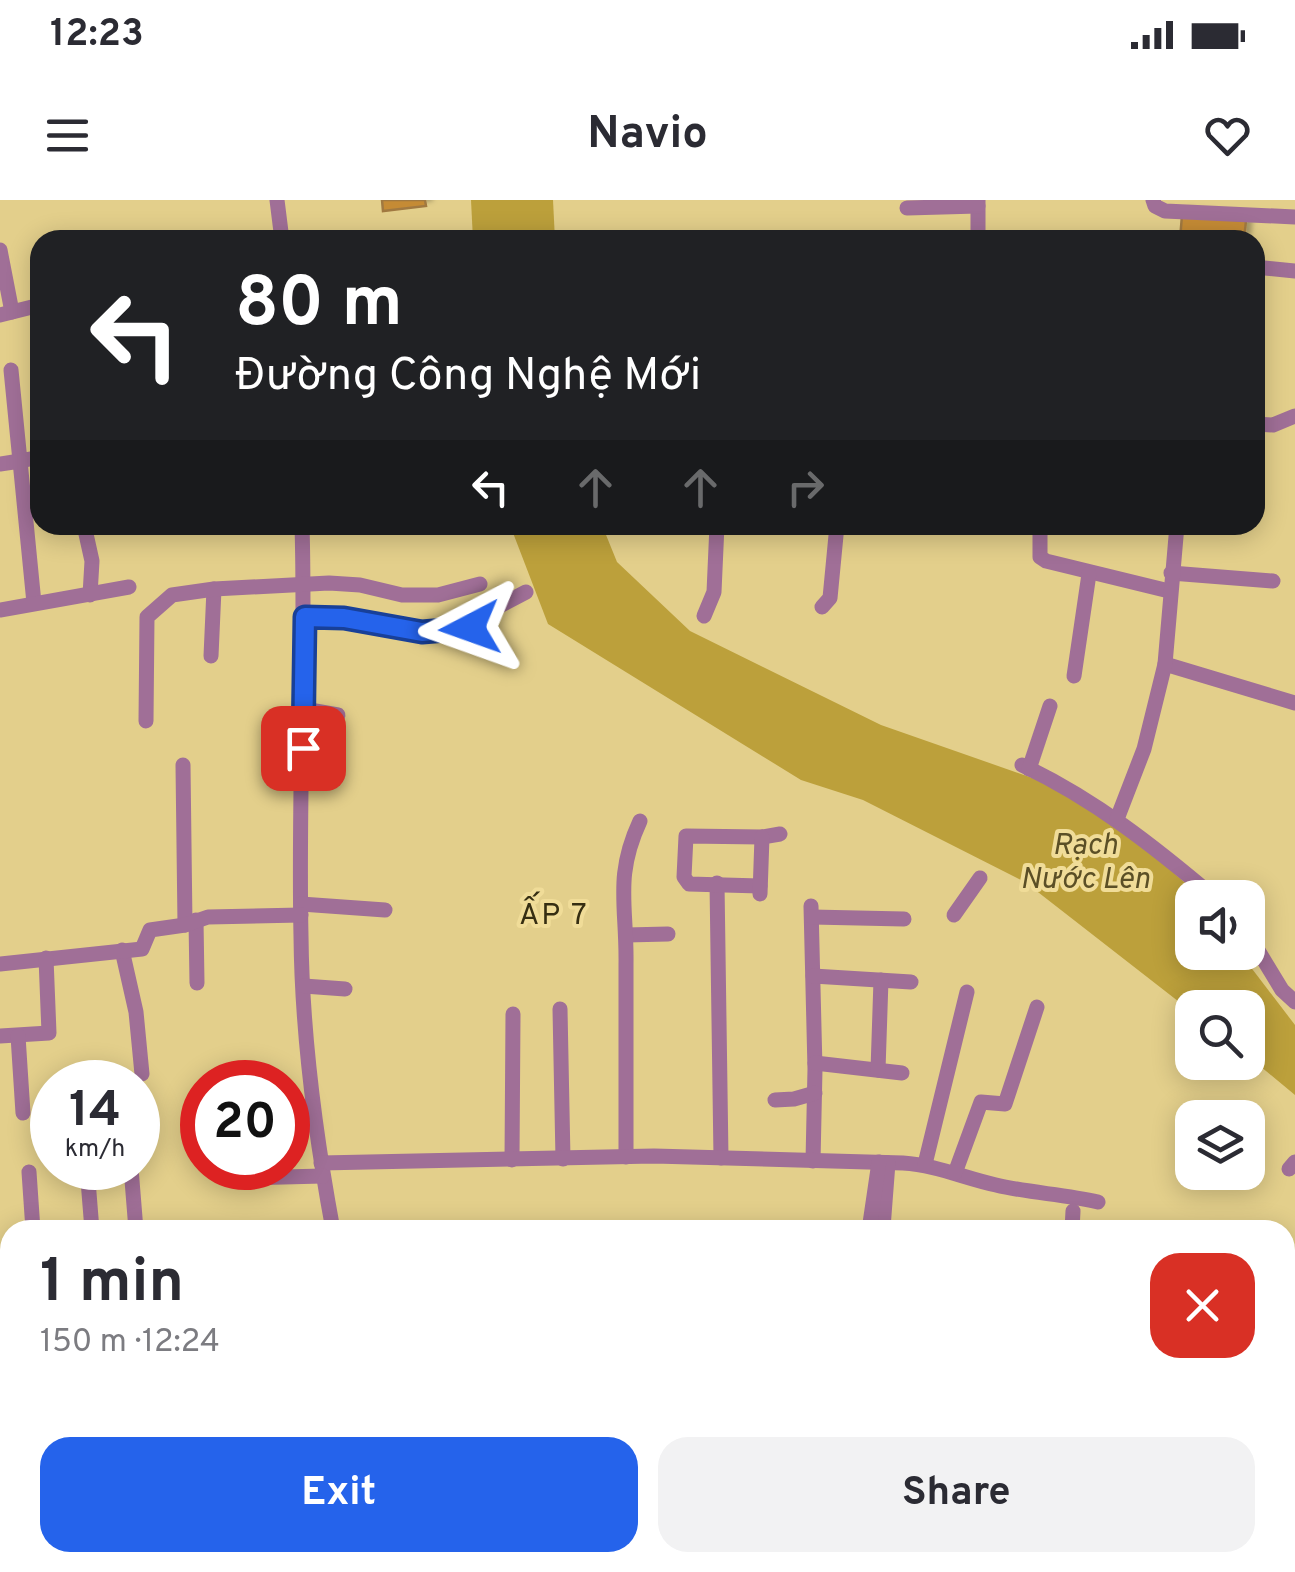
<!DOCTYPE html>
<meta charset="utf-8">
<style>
body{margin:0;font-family:Overpass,sans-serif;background:#f2f2f3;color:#2b2b33;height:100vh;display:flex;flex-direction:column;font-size:38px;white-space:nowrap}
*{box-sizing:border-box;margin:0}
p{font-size:32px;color:#7c7c81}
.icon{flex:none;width:55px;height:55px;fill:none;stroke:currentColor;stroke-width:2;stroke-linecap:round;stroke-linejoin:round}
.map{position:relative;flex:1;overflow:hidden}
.details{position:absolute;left:0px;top:1020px;width:1295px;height:352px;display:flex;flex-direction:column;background:#fff;border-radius:30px 30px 0 0;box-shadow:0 5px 25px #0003}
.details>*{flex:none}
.hud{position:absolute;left:30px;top:30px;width:1235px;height:305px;border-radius:30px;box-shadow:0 5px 25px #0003;background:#202124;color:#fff;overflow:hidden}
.buttons{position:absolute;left:1175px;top:680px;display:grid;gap:20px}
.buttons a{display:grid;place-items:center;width:90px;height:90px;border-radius:20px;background:#fff;box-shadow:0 5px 25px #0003;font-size:50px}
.speed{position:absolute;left:30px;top:860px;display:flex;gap:20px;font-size:50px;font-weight:700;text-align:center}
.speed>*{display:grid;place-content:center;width:130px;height:130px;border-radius:50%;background:#fff;box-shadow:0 5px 25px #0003;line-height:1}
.speed small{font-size:25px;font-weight:400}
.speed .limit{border:15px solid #d22;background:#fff;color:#111}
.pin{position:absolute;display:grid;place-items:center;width:85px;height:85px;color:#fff;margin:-42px;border-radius:20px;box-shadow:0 5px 15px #0006}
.me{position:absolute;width:110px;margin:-55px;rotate:266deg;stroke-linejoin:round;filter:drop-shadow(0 0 8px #0008)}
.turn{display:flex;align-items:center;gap:35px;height:210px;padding:0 40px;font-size:45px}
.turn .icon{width:130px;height:130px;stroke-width:2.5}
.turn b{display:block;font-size:70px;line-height:85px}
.lanes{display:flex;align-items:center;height:95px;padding:0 40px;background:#0003;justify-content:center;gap:50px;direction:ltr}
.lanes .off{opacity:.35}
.round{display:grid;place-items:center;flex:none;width:105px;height:105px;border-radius:30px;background:#f2f2f3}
.overview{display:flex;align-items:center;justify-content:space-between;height:170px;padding:0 40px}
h1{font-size:60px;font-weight:700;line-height:75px}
.primary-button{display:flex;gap:20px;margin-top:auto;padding:20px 40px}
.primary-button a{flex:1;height:115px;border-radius:30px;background:#2563eb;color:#fff;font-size:40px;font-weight:700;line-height:115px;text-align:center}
.primary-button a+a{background:#f2f2f3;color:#2b2b33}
.status{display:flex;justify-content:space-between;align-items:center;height:70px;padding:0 50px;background:#fff;direction:ltr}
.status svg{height:28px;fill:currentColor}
header{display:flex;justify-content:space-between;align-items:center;height:130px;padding:0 40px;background:#fff;font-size:45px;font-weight:700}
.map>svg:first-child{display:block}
</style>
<div class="status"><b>12:23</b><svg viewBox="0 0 49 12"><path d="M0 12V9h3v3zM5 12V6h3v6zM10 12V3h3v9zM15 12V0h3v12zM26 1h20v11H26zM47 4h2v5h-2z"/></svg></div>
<header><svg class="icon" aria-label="menu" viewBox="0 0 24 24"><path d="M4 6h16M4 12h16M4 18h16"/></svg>Navio<svg class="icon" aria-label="heart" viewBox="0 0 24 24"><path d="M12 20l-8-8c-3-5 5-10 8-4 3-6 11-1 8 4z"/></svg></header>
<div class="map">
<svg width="1295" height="1372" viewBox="0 0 1295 1372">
<defs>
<filter id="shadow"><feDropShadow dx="6" dy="-6" stdDeviation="2.5" flood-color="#0004"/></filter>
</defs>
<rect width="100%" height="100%" fill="#e3cf8b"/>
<g fill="#bca03b">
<polygon points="471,0 553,0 555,40 473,40"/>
<polygon points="510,325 602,325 617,362 690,431 881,525 1061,588 1120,625 1201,697 1192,698 1192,752 1240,753 1295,825 1295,895 1248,856 1248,808 1192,808 1192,812 1025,682 863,600 801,580 548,424"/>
</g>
<g fill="#c58b35" stroke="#a17941" stroke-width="2.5" filter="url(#shadow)">
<polygon points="382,0 425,0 426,6 383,11"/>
<polygon points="1182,15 1246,21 1244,40 1180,40"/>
</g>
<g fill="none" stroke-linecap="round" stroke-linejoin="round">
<g stroke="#a06f97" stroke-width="15">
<polyline points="277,0 282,40"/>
<polyline points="978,0 978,40"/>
<polyline points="1153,0 1155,6 1165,11 1295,17"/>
<polyline points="907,8 978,6"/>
<polyline points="0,50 12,112"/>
<polyline points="1255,67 1295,71"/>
<polyline points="0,115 40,105"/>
<polyline points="11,170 20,261 40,257"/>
<polyline points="1255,224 1273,225 1295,216"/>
<polyline points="0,264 20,261 34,403"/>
<polyline points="84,325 92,361 90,395"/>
<path d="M302,325C306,462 298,599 301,736C302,835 315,933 333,1030H363"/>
<polyline points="1040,325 1040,357 1046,361 1169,391"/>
<polyline points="1171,373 1273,381"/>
<polyline points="822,407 830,398 837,325"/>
<polyline points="0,410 129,387"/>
<polyline points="704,416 714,392 717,325"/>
<polyline points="305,417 345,418 423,432 462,430 470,428 488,412 526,392"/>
<polyline points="211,456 214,389"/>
<polyline points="1165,464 1295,503"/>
<polyline points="1074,476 1089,374"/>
<polyline points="304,509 338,515"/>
<polyline points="146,521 147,417 172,395 214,389 329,383 360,385 402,395 438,395 480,384"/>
<polyline points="183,565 185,725"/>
<path d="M1022,565C1094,599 1155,647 1215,698"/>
<polyline points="1029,569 1050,506"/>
<polyline points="1117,619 1144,549 1165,464 1177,325"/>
<polyline points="717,683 721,958"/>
<polyline points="760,686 689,684 684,677 686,636 762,637 780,634"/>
<polyline points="760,694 762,637"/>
<polyline points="301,704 385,710"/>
<polyline points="811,706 815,869 813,961"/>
<polyline points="954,715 980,678"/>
<polyline points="812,717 904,719"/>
<polyline points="196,720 197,783"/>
<polyline points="1248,734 1282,790 1295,802"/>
<polyline points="626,735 668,734"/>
<polyline points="122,750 136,812 142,874"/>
<polyline points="0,764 142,749 150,730 185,725 208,717 301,715"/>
<polyline points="813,776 911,782"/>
<polyline points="304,786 345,789"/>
<polyline points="560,809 563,959"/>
<polyline points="0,836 49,833 46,758"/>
<polyline points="18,836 23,913"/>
<polyline points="815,863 902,873"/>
<polyline points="878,870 881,780"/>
<polyline points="775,900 794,899 815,893"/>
<polyline points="288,907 312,907"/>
<polyline points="201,951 202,950"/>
<path d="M626,957C626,893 626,828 626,764C627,706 614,677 640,621"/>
<polyline points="512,960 513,814"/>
<path d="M321,963L654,956L903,963C936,965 964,978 996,985C1029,993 1064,994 1098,1002"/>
<polyline points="925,964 967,792"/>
<polyline points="87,968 92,1030"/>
<polyline points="131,968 136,1030"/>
<polyline points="1289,969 1295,962"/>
<polyline points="29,972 33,1030"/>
<polyline points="955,973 981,902 1005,904 1037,807"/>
<polyline points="240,978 323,976"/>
<polyline points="536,1028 544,1030"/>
<polyline points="883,1028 888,963"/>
<polyline points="869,1030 879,962"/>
<polyline points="1072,1030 1073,1011"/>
<polyline points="0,1079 10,1079"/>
<polyline points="0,1128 10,1129"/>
<polyline points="1285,1224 1295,1235"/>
<polyline points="1285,1279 1295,1260"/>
<polyline points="1285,1306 1295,1313"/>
<polyline points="191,1362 191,1372"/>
<polyline points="357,1362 357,1372"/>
<polyline points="805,1362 806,1372"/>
<polyline points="925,1362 925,1372"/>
<polyline points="966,1362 966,1372"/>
<polyline points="1192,1362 1229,1372"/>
<polyline points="659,1372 659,1362"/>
<polyline points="690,1372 752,1362"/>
<polyline points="996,1372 996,1362"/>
<polyline points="1075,1372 1076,1362"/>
<polyline points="1149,1372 1150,1362"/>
<polyline points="1244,1372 1250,1362"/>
</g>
</g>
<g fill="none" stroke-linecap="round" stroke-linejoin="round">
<g stroke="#184099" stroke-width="25">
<polyline id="route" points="303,548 305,417 344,418 422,432 470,428"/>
</g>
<use href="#route" stroke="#2563eb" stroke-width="18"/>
</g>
<g text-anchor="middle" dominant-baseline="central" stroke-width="8" stroke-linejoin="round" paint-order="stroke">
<g font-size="30" font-style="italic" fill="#5b4f26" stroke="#f0dc98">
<text x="1085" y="646">Rạch<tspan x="1085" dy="34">Nước Lên</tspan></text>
</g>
<g font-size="30" letter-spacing="2.5" fill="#362e12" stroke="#f0dc98">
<text x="554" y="716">ẤP 7</text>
</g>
</g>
</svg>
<div class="buttons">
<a><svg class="icon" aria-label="sound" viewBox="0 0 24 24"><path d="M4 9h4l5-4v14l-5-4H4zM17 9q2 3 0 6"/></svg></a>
<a><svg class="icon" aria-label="search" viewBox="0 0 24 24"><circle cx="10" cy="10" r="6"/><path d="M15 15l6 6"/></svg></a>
<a><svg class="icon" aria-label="layers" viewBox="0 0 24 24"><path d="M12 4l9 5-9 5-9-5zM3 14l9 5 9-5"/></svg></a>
</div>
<div class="speed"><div>14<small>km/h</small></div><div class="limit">20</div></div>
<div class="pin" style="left:303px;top:548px;background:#d93025"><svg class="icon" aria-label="arrive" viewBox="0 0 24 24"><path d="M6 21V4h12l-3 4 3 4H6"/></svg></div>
<svg class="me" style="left:470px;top:428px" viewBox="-20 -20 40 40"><path d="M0-17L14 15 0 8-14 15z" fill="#2563eb" stroke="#fff" stroke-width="4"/></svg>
<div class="hud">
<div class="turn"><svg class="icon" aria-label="left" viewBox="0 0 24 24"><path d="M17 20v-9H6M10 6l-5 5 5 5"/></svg><div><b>80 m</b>Đường Công Nghệ Mới</div></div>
<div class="lanes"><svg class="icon" aria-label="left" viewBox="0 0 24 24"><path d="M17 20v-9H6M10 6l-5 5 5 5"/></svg><svg class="icon off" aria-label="ahead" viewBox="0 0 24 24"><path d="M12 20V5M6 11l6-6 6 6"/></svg><svg class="icon off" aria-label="ahead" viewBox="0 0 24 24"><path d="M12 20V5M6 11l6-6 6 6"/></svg><svg class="icon off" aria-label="right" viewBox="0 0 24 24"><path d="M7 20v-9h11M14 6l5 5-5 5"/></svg></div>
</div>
<section class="details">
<div class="overview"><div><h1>1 min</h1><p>150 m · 12:24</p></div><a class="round" style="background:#d93025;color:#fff"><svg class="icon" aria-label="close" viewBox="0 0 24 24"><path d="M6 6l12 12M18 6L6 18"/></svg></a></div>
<div class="primary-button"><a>Exit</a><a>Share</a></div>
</section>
</div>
